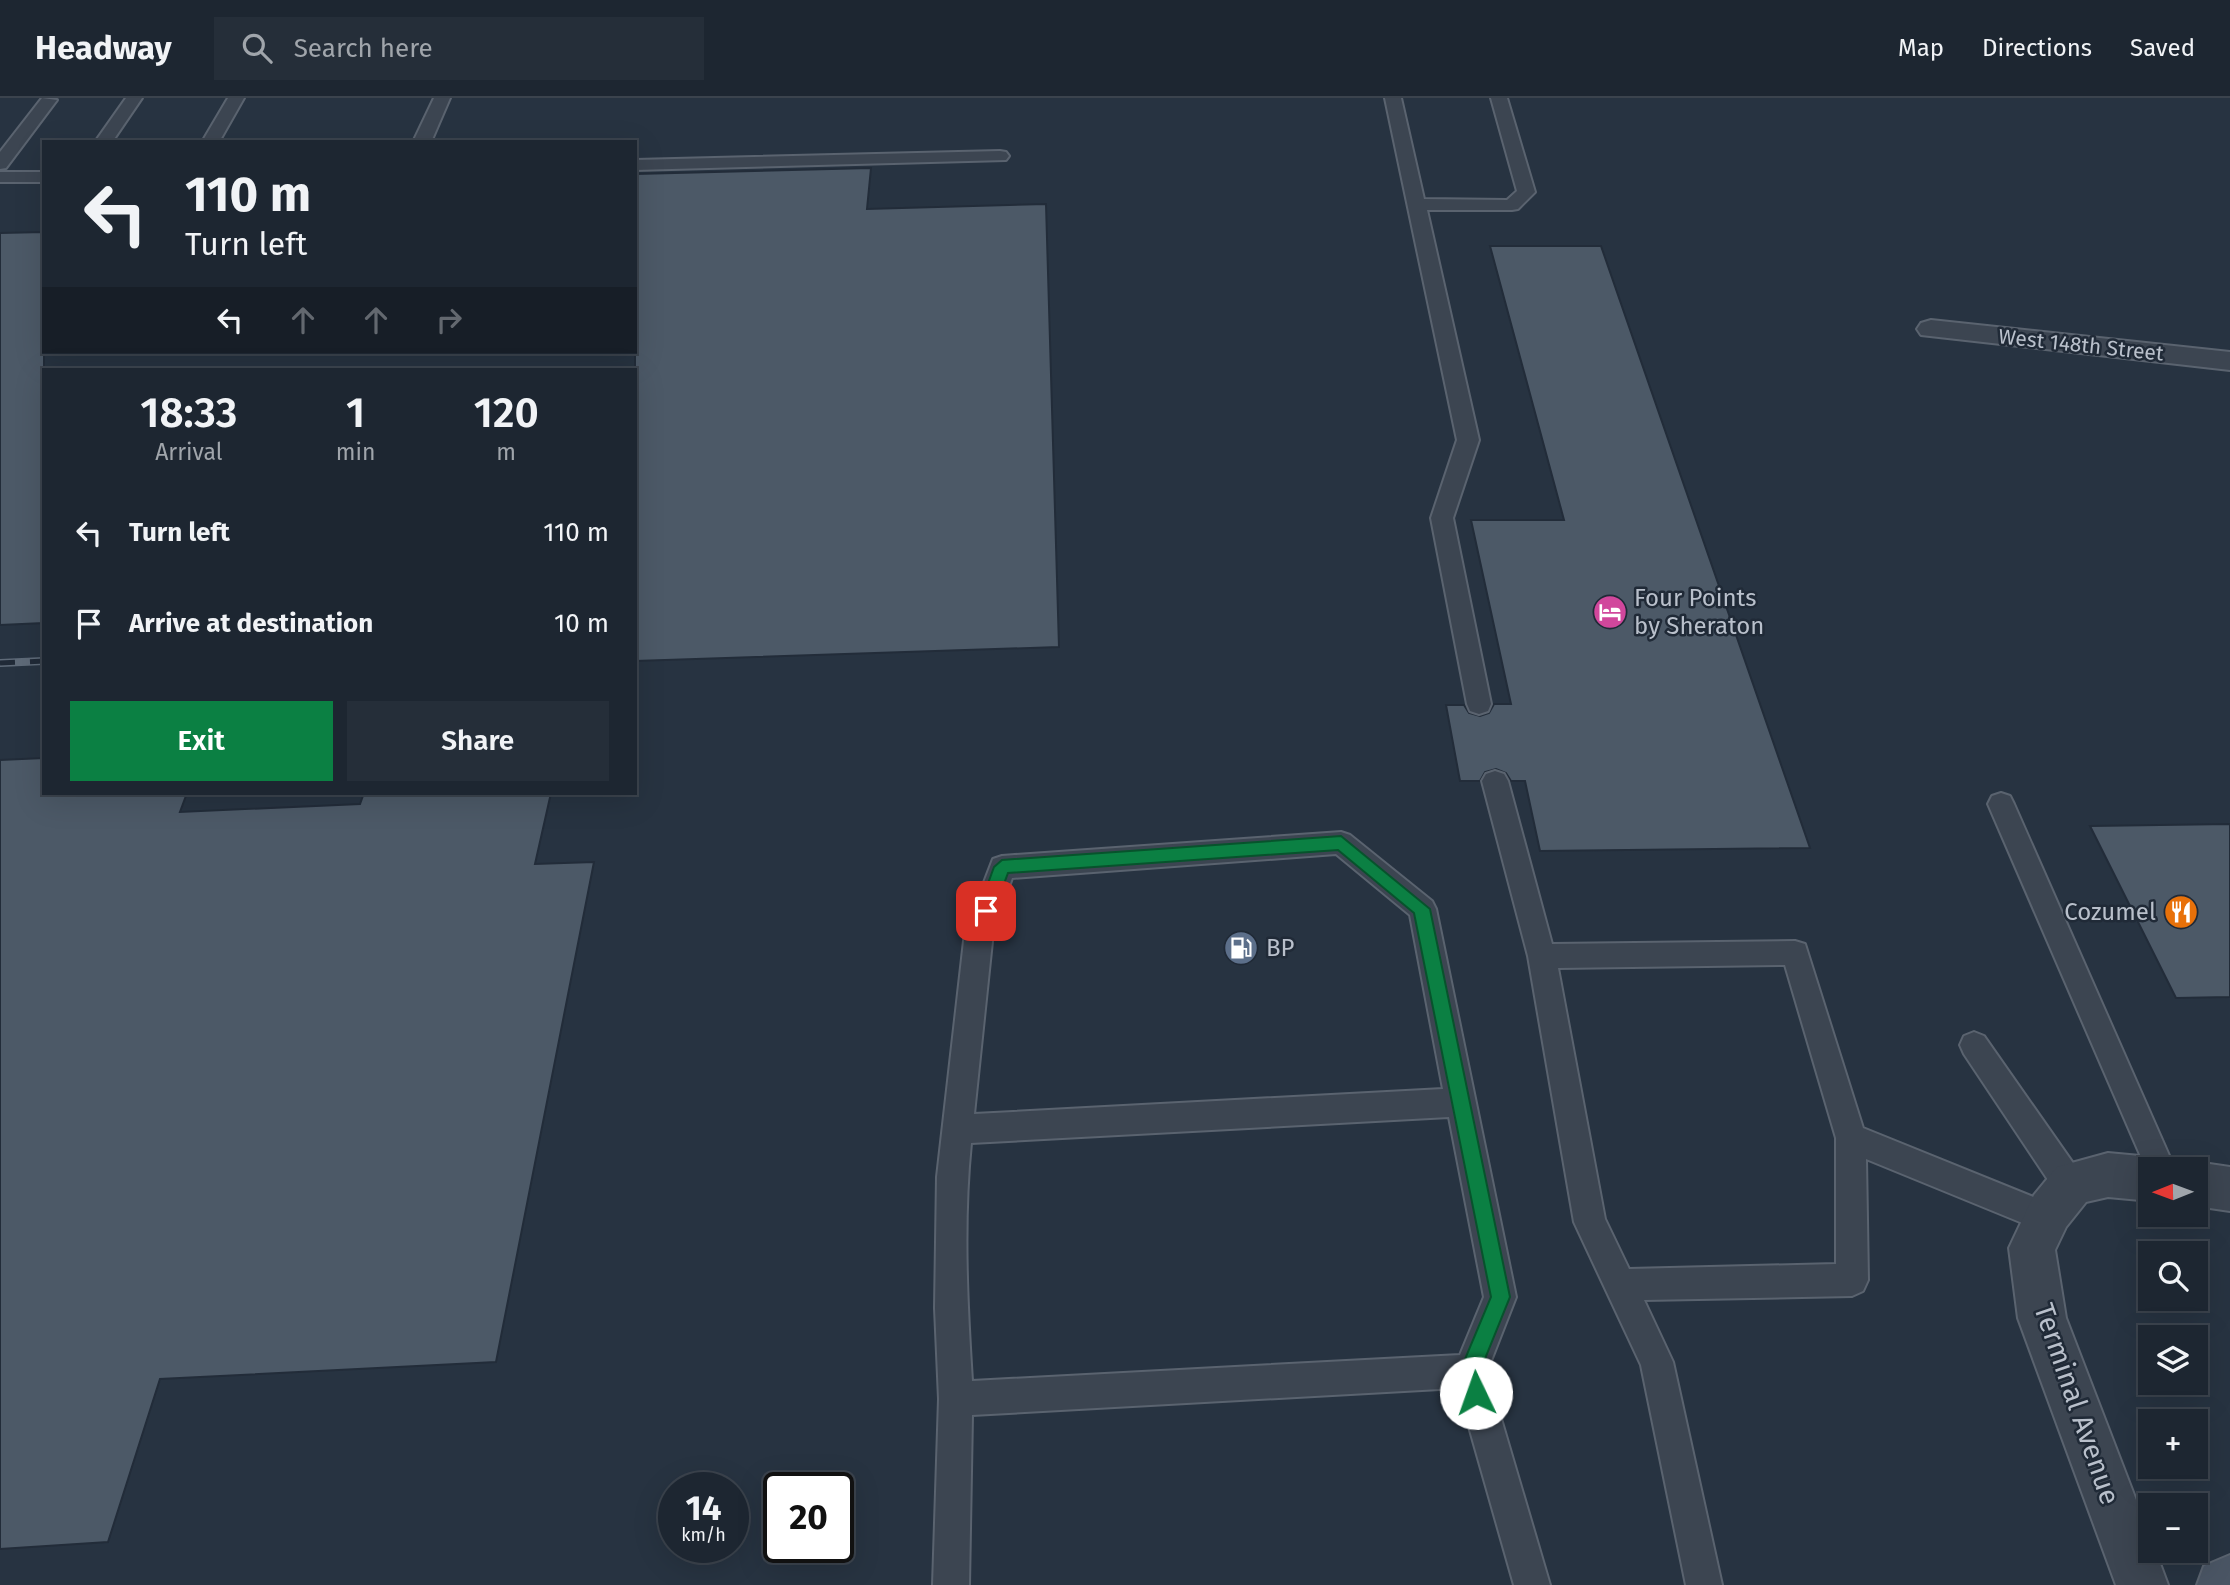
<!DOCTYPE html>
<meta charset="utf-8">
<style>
body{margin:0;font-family:"Fira Sans",sans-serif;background:#252e39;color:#f1f3f6;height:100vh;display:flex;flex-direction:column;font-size:26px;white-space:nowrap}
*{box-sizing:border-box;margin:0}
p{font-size:23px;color:#a0a5ab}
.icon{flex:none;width:38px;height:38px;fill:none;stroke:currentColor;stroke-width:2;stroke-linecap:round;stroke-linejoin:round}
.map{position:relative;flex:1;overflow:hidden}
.details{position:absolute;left:42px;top:270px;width:595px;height:427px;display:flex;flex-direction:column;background:#1d2631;border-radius:0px;box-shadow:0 7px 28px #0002,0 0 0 2px #3b434d}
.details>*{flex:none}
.banner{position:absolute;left:42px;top:42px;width:595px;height:214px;border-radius:0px;box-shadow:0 7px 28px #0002,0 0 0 2px #3b434d;background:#1d2631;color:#f1f3f6;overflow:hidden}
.needle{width:46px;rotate:269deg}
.controls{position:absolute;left:2138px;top:1059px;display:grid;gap:14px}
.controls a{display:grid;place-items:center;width:70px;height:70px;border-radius:0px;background:#1d2631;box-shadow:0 7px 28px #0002,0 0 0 2px #3b434d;font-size:35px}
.speed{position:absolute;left:658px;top:1374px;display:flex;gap:14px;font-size:35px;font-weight:700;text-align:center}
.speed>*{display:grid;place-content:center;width:91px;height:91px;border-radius:50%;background:#1d2631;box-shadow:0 7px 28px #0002,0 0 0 2px #3b434d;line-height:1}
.speed small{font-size:18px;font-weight:400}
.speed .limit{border:4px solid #111;border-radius:10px;background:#fff;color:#111}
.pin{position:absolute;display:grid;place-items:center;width:60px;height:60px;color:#fff;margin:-30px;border-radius:14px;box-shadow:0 4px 10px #0006}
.me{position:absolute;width:77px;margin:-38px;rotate:357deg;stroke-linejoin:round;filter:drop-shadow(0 0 5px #0008)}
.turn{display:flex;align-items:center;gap:24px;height:147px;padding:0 28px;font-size:32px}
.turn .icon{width:91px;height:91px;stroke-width:2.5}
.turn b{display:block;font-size:49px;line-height:60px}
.lanes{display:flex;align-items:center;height:66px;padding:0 28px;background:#0003;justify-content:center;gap:35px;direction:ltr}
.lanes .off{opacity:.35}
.eta{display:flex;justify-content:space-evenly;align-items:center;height:119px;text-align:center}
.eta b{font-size:42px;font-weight:600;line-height:49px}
.cta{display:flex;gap:14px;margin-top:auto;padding:14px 28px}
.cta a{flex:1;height:80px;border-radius:0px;background:#0b8043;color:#fff;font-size:28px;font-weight:600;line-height:80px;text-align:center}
.cta a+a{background:#252e39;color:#f1f3f6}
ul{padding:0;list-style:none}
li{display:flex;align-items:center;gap:21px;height:91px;padding:0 28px}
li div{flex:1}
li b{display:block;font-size:26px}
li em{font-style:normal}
header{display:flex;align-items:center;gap:42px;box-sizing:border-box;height:98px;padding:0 35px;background:#1d2631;border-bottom:2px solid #3b434d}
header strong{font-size:33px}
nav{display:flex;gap:38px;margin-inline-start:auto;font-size:24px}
.search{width:490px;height:63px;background:#252e39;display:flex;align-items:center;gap:18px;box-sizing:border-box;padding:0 24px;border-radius:0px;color:#a0a5ab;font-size:26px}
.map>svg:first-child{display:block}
</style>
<header>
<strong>Headway</strong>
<div class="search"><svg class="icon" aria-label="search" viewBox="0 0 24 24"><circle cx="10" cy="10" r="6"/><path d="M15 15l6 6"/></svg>Search here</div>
<nav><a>Map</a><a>Directions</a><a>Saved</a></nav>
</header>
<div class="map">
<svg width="2230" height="1487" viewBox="0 0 2230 1487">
<rect width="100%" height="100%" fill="#273341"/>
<g fill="#4c5967" stroke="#222c39" stroke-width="2">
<polygon points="871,70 867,111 1046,106 1059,549 635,563 635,76"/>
<polygon points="44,134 44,525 0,527 0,135"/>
<polygon points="1490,148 1601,148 1810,750 1540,753 1525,683 1511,683 1506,675 1496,671 1485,674 1480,683 1460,683 1446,607 1464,607 1469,615 1480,618 1489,615 1494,606 1511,606 1471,422 1564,422"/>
<polygon points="44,660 44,695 187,695 180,714 360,706 364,695 551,695 535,766 594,764 496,1264 160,1281 108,1444 0,1451 0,662"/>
<polygon points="2230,726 2230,899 2176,900 2090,728"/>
</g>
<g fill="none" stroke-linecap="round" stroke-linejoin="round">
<g stroke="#5a636f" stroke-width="4">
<g id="lane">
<polygon points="42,0 57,2 6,70 0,71 0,54"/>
<polygon points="126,0 142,0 112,44 95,44"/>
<polygon points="228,0 244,0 219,44 202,44"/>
<polygon points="434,0 450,0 431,44 413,44"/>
<polygon points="1385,0 1401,0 1424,101 1507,102 1517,93 1491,0 1507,0 1535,94 1518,111 1512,112 1427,112 1479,342 1453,420 1491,606 1488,613 1479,616 1470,613 1467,606 1431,420 1457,342"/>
<polygon points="1000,53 1006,54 1009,58 1006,62 635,72 635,62"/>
<rect x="0" y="74" width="44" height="10"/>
<path d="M1495,673L1504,676L1508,683L1552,846L1795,843L1805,846L1863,1030L2058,1109L2063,1120L2058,1131L2047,1135L1866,1061L1868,1182L1863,1193L1852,1198L1644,1202L1673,1264L1722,1487H1686L1641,1267L1574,1124L1528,858L1482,683L1486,676ZM1785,867L1836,1040V1166L1629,1171L1605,1121L1558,870Z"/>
<polygon points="2001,695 2010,698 2014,706 2175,1071 2151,1071 2151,1082 1988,706 1992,698"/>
<path d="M1341,734L1350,737L1432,803L1436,811L1516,1199L1487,1273L1550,1487H1514L1458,1290L972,1317L969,1487H933L939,1301L935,1210L937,1079L965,834L993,761L1002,758ZM1336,756L1410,817L1443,991L974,1016L993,834L1012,780ZM1449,1019L1484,1199L1460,1257L972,1283C967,1204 963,1124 971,1045Z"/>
<polygon points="1974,934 1984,938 2082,1078 2086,1089 2082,1100 2071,1104 2060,1100 1964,956 1960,947 1964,938"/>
</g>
</g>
<g stroke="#5a636f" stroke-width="4">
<g id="street">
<polygon points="1931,222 2230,254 2230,272 1921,237 1917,231 1921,225"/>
<polygon points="2108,1055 2151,1059 2167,1066 2169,1071 2151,1071 2151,1103 2108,1099 2086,1104 2066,1129 2055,1152 2066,1220 2151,1441 2151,1452 2155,1452 2168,1487 2116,1487 2018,1220 2009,1150 2034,1097 2057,1069"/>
<polygon points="2196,1064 2230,1069 2230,1113 2196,1108 2196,1071 2180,1071"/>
</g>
</g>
<g stroke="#5a636f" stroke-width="4">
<polygon id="secondary" points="2230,1457 2230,1487 2197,1487 2204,1468"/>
</g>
<use href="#lane" fill="#3c4551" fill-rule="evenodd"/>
<use href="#street" fill="#3c4551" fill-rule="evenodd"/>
<use href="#secondary" fill="#4a5564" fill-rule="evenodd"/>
<g stroke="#5e6a78" stroke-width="8">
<polyline id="rail" points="0,565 44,563"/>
</g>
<use href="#rail" stroke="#202a37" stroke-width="5" stroke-dasharray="15" stroke-linecap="butt"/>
</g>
<polygon fill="#0b8043" stroke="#07532c" stroke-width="2" points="1341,738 1430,811 1510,1199 1480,1273 1486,1295 1483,1302 1476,1305 1469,1302 1460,1273 1491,1199 1414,815 1338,752 1008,775 992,818 986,820 978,813 994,769 1002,762"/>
<defs>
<g id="hotel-disc" transform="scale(1.75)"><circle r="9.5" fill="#d1479c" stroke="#202a37"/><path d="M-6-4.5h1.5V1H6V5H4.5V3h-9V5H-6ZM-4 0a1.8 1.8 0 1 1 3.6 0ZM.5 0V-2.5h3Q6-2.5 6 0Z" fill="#fff"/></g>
<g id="restaurant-disc" transform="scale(1.75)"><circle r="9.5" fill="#e8710a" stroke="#202a37"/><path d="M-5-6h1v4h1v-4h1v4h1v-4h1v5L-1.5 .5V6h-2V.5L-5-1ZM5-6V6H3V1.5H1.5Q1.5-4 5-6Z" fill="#fff"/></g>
<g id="fuel-disc" transform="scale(1.75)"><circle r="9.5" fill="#5c6f8a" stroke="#202a37"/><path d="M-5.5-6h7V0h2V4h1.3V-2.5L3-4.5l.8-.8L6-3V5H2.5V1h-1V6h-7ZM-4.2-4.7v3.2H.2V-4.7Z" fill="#fff"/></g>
</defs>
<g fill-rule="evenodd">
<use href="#hotel-disc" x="1610" y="514"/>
<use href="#restaurant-disc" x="2181" y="814"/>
<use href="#fuel-disc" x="1241" y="850"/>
</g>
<g text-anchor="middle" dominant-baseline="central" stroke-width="5" stroke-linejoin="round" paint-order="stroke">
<g font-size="21" fill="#b9c0cb" stroke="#202a37">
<text transform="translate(2081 247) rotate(6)">West 148th Street</text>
</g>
<g font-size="24" fill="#b9c0cb" stroke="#202a37" text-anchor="start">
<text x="1634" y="500">Four Points<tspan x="1634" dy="28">by Sheraton</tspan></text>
<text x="2156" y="814" text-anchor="end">Cozumel</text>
<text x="1266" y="850">BP</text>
</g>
<g font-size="28" fill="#b9c0cb" stroke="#202a37">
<text transform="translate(2077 1306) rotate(71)">Terminal Avenue</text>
</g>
</g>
</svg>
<div class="controls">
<a><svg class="needle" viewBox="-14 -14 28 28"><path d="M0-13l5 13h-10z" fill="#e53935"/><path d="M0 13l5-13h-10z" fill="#a0a5ab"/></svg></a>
<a><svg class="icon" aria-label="search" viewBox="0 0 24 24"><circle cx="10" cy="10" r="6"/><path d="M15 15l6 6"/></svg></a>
<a><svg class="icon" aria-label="layers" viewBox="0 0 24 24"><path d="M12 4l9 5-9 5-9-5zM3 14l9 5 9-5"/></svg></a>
<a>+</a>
<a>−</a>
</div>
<div class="speed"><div>14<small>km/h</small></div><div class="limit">20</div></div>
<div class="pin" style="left:986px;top:813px;background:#d93025"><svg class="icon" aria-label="arrive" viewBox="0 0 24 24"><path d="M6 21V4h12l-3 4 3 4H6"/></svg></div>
<svg class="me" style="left:1476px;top:1295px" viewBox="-20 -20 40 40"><circle r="19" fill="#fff"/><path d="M0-13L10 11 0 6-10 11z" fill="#0b8043"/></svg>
<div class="banner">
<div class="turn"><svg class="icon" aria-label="left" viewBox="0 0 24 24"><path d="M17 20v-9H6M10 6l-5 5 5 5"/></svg><div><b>110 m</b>Turn left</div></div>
<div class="lanes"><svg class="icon" aria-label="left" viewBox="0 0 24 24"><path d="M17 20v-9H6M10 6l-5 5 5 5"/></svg><svg class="icon off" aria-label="ahead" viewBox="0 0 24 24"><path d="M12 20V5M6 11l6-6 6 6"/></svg><svg class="icon off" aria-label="ahead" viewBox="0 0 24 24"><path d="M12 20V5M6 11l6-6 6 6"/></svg><svg class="icon off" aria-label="right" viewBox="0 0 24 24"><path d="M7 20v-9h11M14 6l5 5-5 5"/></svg></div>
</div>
<section class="details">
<div class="eta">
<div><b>18:33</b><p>Arrival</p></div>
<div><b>1</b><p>min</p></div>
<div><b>120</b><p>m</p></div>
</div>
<ul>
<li><svg class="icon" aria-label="left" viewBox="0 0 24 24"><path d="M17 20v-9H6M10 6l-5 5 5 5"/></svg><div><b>Turn left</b></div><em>110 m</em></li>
<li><svg class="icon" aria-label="arrive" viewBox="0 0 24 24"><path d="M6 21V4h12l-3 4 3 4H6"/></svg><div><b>Arrive at destination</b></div><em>10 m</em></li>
</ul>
<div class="cta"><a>Exit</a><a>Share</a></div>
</section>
</div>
